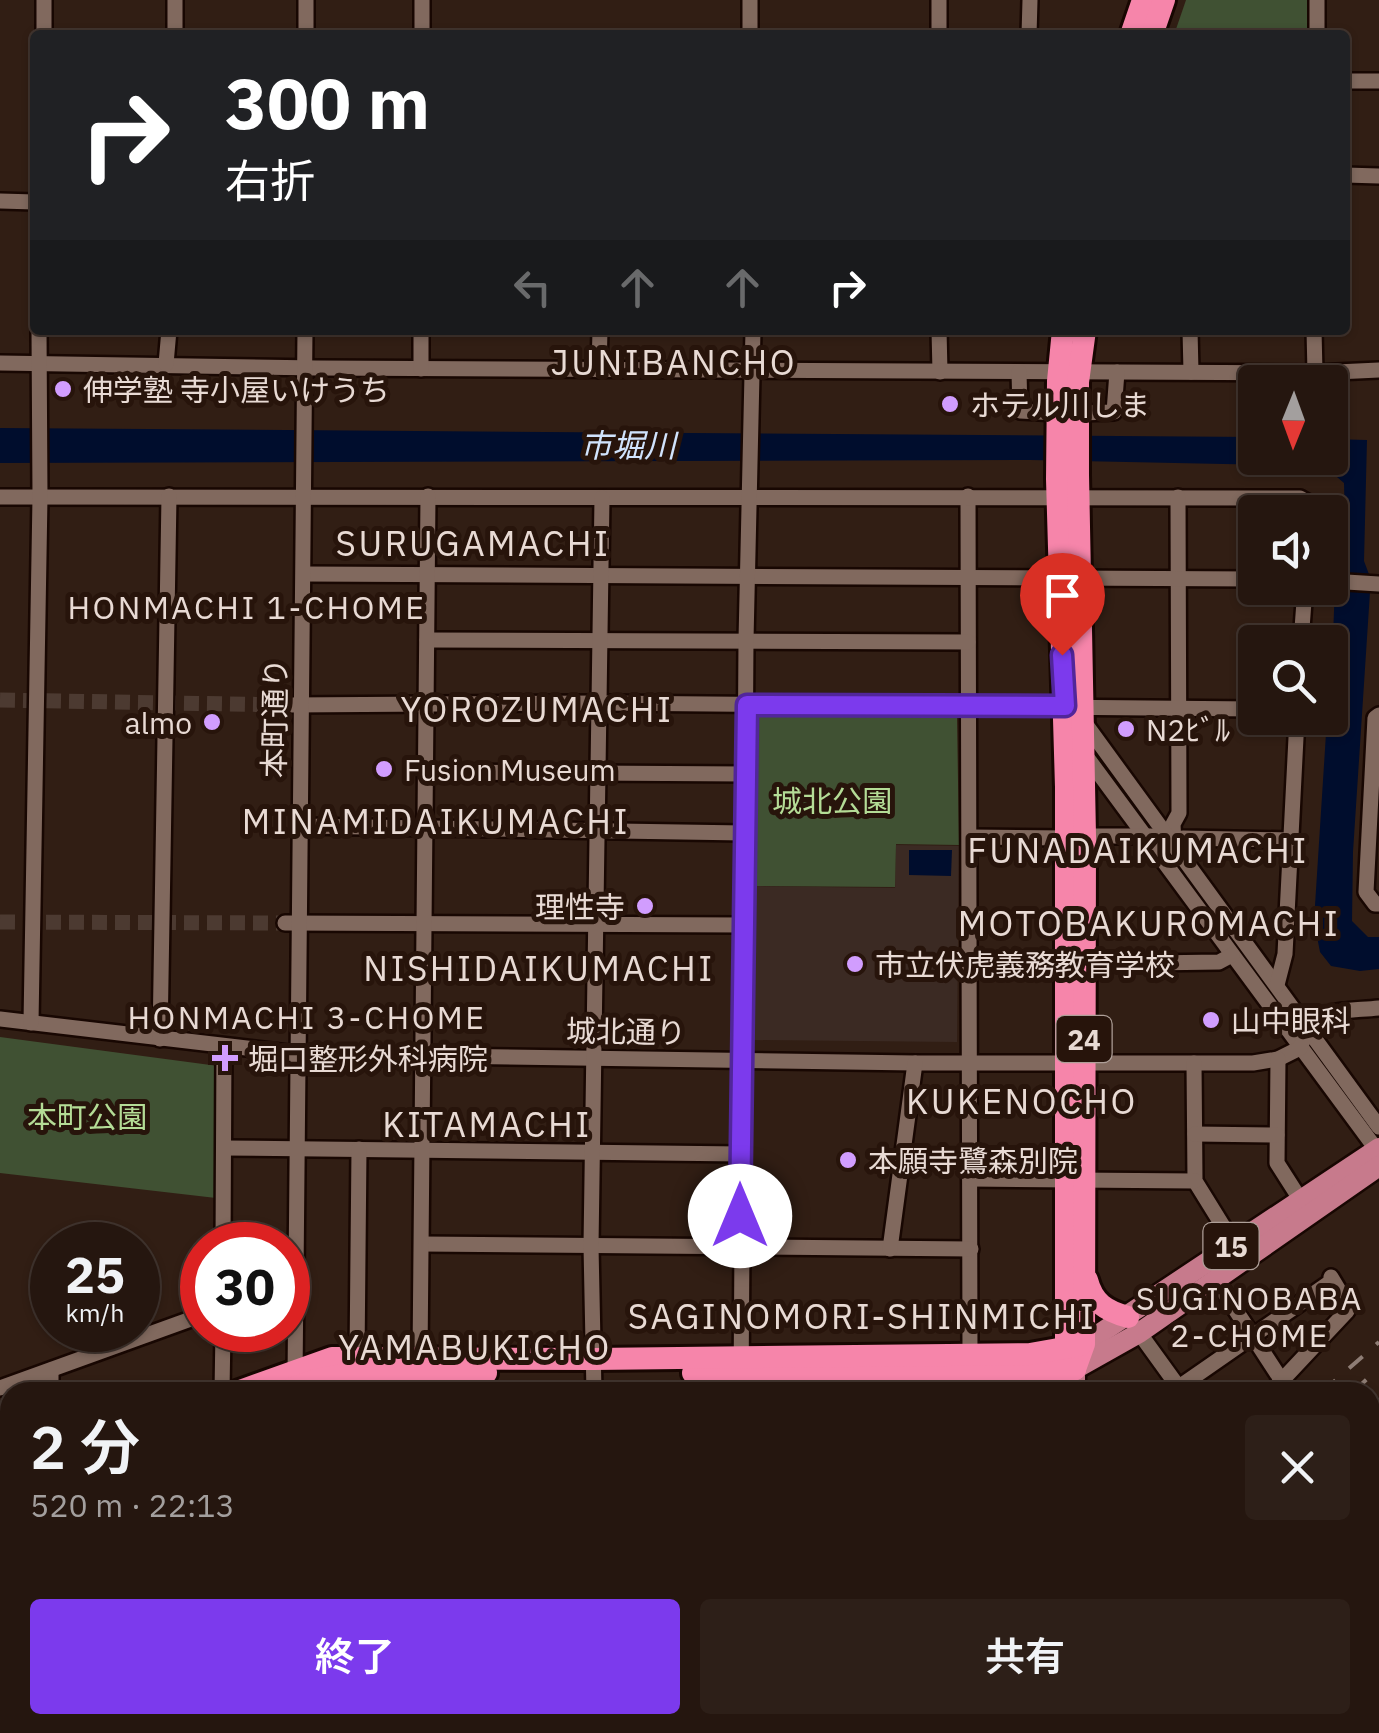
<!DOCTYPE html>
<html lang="ja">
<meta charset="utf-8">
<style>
body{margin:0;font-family:"IBM Plex Sans","Noto Sans JP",sans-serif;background:#2d1f18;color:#f1f3f6;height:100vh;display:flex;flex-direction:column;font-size:38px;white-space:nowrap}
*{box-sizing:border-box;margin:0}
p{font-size:32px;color:#a39f9e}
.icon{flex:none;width:55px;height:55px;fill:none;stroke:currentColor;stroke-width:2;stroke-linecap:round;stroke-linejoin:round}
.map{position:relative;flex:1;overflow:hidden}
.side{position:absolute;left:0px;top:1382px;width:1380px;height:352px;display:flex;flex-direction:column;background:#25160f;border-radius:30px 30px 0 0;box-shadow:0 2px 8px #0004,0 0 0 2px #42352f}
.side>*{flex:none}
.hud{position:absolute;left:30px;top:30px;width:1320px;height:305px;border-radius:10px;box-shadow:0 2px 8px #0004,0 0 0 2px #42352f;background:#202124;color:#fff;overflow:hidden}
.needle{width:65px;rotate:181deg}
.buttons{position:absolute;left:1238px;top:365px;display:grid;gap:20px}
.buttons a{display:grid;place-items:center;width:110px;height:110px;border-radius:10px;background:#25160f;box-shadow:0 2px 8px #0004,0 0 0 2px #42352f;font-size:50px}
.speed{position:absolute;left:30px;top:1222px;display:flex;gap:20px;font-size:50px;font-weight:700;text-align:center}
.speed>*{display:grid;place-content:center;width:130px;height:130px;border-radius:50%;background:#25160f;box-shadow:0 2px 8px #0004,0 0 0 2px #42352f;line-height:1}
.speed small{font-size:25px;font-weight:400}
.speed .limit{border:15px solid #d22;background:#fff;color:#111}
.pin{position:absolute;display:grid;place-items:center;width:85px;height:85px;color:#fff;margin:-102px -42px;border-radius:50% 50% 50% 0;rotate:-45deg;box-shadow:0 0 10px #0007}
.pin .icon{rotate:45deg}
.me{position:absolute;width:110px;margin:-55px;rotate:0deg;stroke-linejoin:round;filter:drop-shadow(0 0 8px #0008)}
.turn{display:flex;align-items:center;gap:35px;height:210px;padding:0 30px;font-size:45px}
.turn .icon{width:130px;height:130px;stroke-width:2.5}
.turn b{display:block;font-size:70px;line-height:85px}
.lanes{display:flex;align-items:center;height:95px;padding:0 30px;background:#0003;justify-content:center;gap:50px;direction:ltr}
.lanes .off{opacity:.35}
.round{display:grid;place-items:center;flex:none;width:105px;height:105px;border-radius:10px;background:#2d1f18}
.summary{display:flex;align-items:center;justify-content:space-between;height:170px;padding:0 30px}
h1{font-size:60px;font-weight:600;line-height:75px}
.primary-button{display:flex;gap:20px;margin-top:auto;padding:20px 30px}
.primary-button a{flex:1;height:115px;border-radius:10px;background:#7c3aed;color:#fff;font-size:40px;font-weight:600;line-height:115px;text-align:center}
.primary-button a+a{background:#2d1f18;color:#f1f3f6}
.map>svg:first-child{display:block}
</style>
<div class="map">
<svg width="1379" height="1733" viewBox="0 0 1379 1733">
<rect width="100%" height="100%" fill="#311e14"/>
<polygon fill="#3b2a23" points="896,845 959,846 957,1042 751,1040 753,886 895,888"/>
<g fill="#405133">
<polygon points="1186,0 1310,0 1309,35 1174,35"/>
<polygon points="755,717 957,717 959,845 896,844 895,887 753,886"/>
<polygon points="0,1037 218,1066 216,1198 0,1173"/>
</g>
<g fill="#000d2d">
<polygon points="0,428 1255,437 1255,458 1330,458 1330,439 1367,440 1364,561 1370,577 1370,592 1353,852 1352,921 1368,937 1379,937 1379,969 1360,971 1331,966 1320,952 1314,921 1327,718 1330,718 1337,530 1345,522 1344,483 1324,466 1030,460 0,463"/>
<polygon points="909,850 952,850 951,876 909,875"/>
</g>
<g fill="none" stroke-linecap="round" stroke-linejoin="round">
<g stroke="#4c3a31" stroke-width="15" stroke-dasharray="15 8" stroke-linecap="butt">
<polyline points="0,700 290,705"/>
<polyline points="0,922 285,923"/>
</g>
<g stroke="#180702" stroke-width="20">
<g id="minor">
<polyline points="306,0 306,35"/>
<polyline points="750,0 750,35"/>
<polyline points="939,0 939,35"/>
<polyline points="1317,0 1317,35"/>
<polyline points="44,35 44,0"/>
<polyline points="175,35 175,0"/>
<polyline points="422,35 422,0"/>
<polyline points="1029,35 1030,0"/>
<polyline points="1345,81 1379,81"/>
<polyline points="1345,175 1379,176"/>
<polyline points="0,201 35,202"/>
<polyline points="939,330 940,372"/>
<polyline points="1190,330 1191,372"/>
<polyline points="1314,330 1315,373"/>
<polyline points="0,363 317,368 1315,373 1379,370"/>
<polyline points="166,364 169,330"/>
<polyline points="421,369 421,330"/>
<polyline points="599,370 600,330"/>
<polyline points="1019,372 1020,411 1058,413"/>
<polyline points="1078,413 1114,412 1117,372"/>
<polyline points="968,496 970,1355"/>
<polyline points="0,497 1300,498 1307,502 1309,512"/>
<polyline points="1178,497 1179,813 1173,824 1174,844 1183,838 1290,840"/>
<polyline points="304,574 1255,579"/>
<polyline points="1330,581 1379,584"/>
<polyline points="427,640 968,642"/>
<polyline points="1301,642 1305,588"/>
<polyline points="290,705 600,703 1255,709"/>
<polyline points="1379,715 1375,718 1366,892 1375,904 1379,904"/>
<polyline points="1084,722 1379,1127"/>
<polyline points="1083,752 1379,1153"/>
<polyline points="426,772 745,774"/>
<polyline points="300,826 744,833"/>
<polyline points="1085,836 1151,836"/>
<polyline points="970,837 1067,838"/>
<polyline points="285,923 744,925"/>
<polyline points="969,964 1066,964"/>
<polyline points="1084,964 1219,962 1232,955"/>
<polyline points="1277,985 1285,954 1297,718"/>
<path d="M0,1019L297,1054L915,1063H1253L1278,1059L1300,1048C1316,1006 1339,1012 1379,1008"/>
<polyline points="31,1023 40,497 39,330"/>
<polyline points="160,1039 169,496"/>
<polyline points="1278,1059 1277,1163 1300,1199"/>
<polyline points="1194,1063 1195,1181 1234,1244"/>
<polyline points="1195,1134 1277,1135"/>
<polyline points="224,1148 741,1154"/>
<polyline points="970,1179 1195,1181"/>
<polyline points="422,1244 971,1249"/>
<polyline points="223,1245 224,1047"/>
<polyline points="890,1249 915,1063"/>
<polyline points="1216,1280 1282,1381"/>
<polyline points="1135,1327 1182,1392"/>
<polyline points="420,1357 428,496"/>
<polyline points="357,1358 359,1149"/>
<polyline points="51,1370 51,1392"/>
<polyline points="968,1372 969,1392"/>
<polyline points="1052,1372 1058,1392"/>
<polyline points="295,1379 305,330"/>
<polyline points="0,1388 202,1315"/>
<polyline points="222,1392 223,1330"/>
<polyline points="594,1392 591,1246 602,498"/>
<polyline points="741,1392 746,640 753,330"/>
<polyline points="1172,1392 1332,1281"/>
<polyline points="1271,1392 1347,1311 1346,1302 1331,1277"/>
<polyline points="1370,1529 1379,1529"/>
<polyline points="0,1578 10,1578"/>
<polyline points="0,1651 10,1651"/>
<polyline points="1370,1679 1379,1679"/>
<polyline points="158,1725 158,1733"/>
<polyline points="741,1725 742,1733"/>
<polyline points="1065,1725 1066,1733"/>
<polyline points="1089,1725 1091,1733"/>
<polyline points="53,1733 53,1725"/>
<polyline points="290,1733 290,1725"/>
<polyline points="436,1733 437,1725"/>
<polyline points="589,1733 590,1725"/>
<polyline points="913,1733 924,1725"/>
<polyline points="1263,1733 1263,1725"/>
</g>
</g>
<g stroke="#180702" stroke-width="25">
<g id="major">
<polyline points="1084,1344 1379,1148"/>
<polyline points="1075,1392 1075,1369 1139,1333 1379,1166"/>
<polyline points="1079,1725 1079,1733"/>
</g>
</g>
<g stroke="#180702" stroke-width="28">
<g id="highway">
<polyline points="1131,35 1143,0"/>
<polyline points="1152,35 1164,0"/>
<polyline points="1063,330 1058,381 1057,479 1066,787 1066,1349 1075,1369"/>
<path d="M1087,1280C1093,1303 1106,1311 1128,1317"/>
<polyline points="1075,1369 1084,1344 1085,836 1078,475 1078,382 1085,330"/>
<polyline points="693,1373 1044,1372 1075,1369"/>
<polyline points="237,1392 332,1358 593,1359 1030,1354 1081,1345"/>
<polyline points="282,1392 315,1380 341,1375 486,1373"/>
<polyline points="0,1480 10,1476"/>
</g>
</g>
<use href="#minor" stroke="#81695e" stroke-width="15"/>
<use href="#major" stroke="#c77a8c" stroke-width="20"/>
<use href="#highway" stroke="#f685aa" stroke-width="22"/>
<g stroke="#8e7d75" stroke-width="4" stroke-dasharray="18 18" stroke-linecap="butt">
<polyline points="1322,1392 1379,1342"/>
<polyline points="1353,1392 1379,1368"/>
<polyline points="1370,1407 1379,1399"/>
<polyline points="1370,1425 1379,1418"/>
<polyline points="944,1733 955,1725"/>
<polyline points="967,1733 978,1725"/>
</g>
</g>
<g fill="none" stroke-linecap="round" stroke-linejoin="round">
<g stroke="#51269a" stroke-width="25">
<polyline id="route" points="740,1216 747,705 1065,706 1062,655"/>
</g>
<use href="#route" stroke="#7c3aed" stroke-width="18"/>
</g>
<g fill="#d19dfe" stroke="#27140b" stroke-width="4">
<circle cx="63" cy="389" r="10"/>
<circle cx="950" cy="404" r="10"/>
<circle cx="212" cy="722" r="10"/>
<circle cx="1126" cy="729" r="10"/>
<circle cx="384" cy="769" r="10"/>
<circle cx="645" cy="906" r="10"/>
<circle cx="855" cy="964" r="10"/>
<circle cx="1211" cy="1020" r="10"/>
<path d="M220 1043h10v10h10v10h-10v10h-10v-10h-10v-10h10z"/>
<circle cx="848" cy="1160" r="10"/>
</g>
<g text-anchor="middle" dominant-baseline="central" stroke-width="10" stroke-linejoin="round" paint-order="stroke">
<g fill="#27140b" stroke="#ae9f98" stroke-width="2.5">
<rect x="1056.5" y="1016" width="55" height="46" rx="8"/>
<rect x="1203.5" y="1223" width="55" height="46" rx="8"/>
</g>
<g font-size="28" font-weight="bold" fill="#e8dad4">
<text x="1084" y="1039">24</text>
<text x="1231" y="1246">15</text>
</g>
<g font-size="30" fill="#e8dad4" stroke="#27140b" text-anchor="start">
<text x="83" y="389">伸学塾 寺小屋いけうち</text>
<text x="970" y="404">ホテル川しま</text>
<text x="192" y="722" text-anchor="end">almo</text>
<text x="1146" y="729">N2ﾋﾞﾙ</text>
<text x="404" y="769">Fusion Museum</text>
<text x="625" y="906" text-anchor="end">理性寺</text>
<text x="875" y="964">市立伏虎義務教育学校</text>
<text x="1231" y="1020">山中眼科</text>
<text x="248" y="1058">堀口整形外科病院</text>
<text x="868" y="1160">本願寺鷺森別院</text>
</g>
<g font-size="30" fill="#e8dad4" stroke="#27140b">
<text transform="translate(274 718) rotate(-89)">本町通り</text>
<text transform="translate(626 1031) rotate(1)">城北通り</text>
</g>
<g font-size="30" fill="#b4dc96" stroke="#27140b">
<text x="832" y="800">城北公園</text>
<text x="87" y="1116">本町公園</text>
</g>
<g font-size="32" font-style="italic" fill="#d0e3fd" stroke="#27140b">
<text x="628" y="445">市堀川</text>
</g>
<g font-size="32" letter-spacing="2.5" fill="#e8dad4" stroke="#27140b">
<text x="247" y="607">HONMACHI 1-CHOME</text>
<text x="307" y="1017">HONMACHI 3-CHOME</text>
<text x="1250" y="1298">SUGINOBABA<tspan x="1250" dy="37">2-CHOME</tspan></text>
</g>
<g font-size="35" letter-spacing="2.5" fill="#e8dad4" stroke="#27140b">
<text x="674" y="362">JUNIBANCHO</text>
<text x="473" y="543">SURUGAMACHI</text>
<text x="537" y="709">YOROZUMACHI</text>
<text x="436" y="821">MINAMIDAIKUMACHI</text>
<text x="1138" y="850">FUNADAIKUMACHI</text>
<text x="1149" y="923">MOTOBAKUROMACHI</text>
<text x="539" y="968">NISHIDAIKUMACHI</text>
<text x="1022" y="1101">KUKENOCHO</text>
<text x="487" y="1124">KITAMACHI</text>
<text x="862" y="1316">SAGINOMORI-SHINMICHI</text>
<text x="475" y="1347">YAMABUKICHO</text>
</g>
</g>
</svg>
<div class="buttons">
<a><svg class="needle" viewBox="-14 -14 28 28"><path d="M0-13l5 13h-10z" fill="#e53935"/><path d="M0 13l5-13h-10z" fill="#a39f9e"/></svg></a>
<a><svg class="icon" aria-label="sound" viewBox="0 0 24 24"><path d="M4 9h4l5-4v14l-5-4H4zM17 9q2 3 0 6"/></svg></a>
<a><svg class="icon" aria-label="search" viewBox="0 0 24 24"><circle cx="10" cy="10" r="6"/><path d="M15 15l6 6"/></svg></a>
</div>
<div class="speed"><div>25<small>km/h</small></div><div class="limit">30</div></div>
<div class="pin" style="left:1062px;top:655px;background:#d93025"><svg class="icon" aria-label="arrive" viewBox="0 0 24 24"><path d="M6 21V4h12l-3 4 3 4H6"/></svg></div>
<svg class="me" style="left:740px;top:1216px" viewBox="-20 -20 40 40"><circle r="19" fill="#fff"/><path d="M0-13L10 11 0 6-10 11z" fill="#7c3aed"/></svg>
<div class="hud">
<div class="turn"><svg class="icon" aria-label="right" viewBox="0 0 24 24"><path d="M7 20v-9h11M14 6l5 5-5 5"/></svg><div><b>300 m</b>右折</div></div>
<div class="lanes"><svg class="icon off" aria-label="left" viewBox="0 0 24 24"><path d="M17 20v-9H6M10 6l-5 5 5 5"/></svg><svg class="icon off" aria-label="ahead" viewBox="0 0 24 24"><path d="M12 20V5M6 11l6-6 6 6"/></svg><svg class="icon off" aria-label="ahead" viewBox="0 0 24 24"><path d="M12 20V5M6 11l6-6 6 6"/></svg><svg class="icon" aria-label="right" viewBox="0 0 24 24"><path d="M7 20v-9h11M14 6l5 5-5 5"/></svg></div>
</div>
<section class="side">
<div class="summary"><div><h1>2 分</h1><p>520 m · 22:13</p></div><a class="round"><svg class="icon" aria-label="close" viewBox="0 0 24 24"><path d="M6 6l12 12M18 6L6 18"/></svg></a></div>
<div class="primary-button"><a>終了</a><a>共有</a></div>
</section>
</div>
